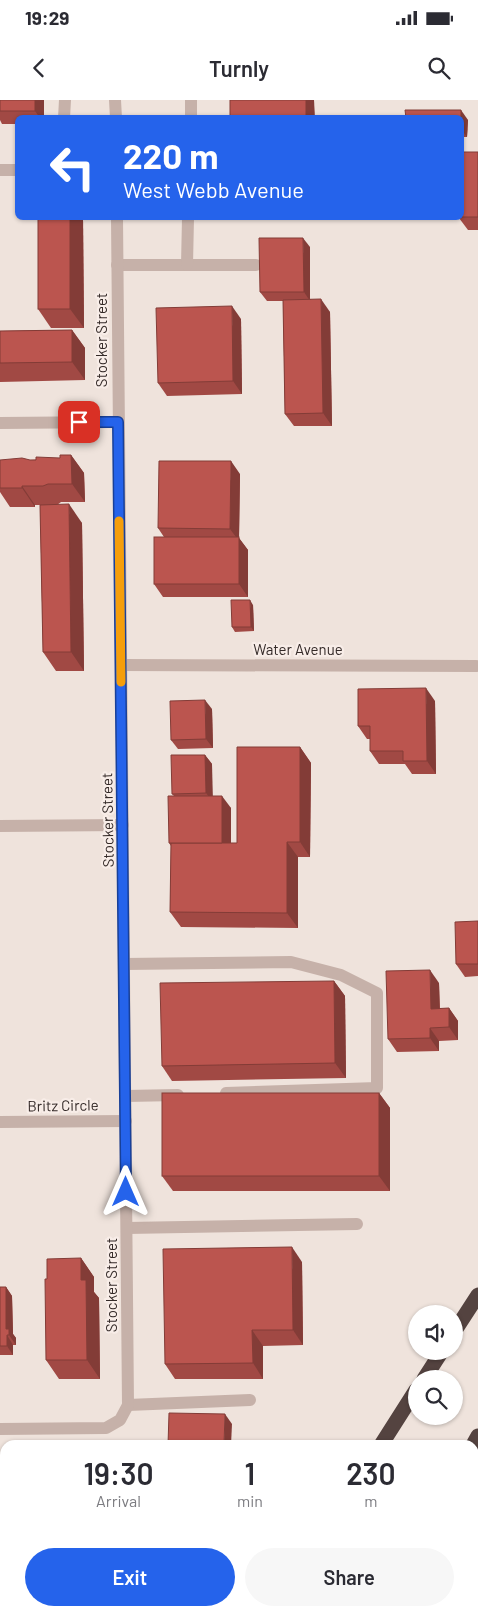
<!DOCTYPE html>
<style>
body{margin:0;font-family:Barlow,sans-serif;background:#f7f7f7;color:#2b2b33;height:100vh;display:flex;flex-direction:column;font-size:19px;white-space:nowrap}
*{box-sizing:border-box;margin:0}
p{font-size:16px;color:#7c7c81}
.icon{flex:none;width:28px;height:28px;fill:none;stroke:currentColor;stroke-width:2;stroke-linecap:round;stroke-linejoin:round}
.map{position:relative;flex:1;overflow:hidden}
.sheet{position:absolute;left:0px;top:1340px;width:479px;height:176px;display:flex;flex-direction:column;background:#fff;border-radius:15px 15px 0 0;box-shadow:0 1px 4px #0004}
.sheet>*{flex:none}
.top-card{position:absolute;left:15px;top:15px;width:449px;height:105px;border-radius:8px;box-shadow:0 1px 4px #0004;background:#2563eb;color:#fff;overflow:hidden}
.buttons{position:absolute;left:408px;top:1205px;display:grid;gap:10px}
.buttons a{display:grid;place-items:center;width:55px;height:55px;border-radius:50%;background:#fff;box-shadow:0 1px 4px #0004;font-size:25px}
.pin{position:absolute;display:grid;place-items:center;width:42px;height:42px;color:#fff;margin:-21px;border-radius:10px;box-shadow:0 2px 8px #0006}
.me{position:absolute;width:55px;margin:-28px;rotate:0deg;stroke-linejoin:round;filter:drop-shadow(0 0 4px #0008)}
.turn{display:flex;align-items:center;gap:18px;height:105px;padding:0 25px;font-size:22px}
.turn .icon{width:65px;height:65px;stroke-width:2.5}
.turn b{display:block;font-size:35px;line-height:42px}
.eta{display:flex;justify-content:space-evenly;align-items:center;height:85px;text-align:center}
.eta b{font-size:30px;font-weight:600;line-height:35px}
.cta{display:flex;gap:10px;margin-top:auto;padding:10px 25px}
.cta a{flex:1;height:58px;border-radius:30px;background:#2563eb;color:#fff;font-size:20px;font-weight:600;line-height:58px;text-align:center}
.cta a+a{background:#f7f7f7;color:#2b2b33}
.status{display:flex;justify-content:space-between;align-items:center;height:35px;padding:0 25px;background:#fff;direction:ltr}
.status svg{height:14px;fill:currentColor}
header{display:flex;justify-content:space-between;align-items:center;height:65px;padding:0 25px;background:#fff;font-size:22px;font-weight:600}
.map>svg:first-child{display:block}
</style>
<div class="status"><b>19:29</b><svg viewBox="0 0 49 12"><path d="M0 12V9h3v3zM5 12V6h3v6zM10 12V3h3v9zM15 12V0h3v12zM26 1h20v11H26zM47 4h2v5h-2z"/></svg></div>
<header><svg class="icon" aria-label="back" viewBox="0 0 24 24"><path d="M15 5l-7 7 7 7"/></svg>Turnly<svg class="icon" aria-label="search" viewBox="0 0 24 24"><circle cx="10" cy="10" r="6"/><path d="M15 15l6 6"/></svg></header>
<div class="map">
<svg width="478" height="1516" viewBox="0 0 478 1516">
<rect width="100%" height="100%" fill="#efe3dc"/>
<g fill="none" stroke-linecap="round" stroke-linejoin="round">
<g stroke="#c6b1a9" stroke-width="12">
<polyline points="64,18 65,0"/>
<polyline points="191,18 191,0"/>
<polyline points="0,70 18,70"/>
<polyline points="117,165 256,165"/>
<polyline points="187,165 188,118"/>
<polyline points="124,864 291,862 341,875 377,893 377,988 226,993"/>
<polyline points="126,996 178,995"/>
<polyline points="127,1128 357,1124"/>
<polyline points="128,1305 250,1300"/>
<polyline points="0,1492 5,1493"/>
</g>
<g stroke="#c6b1a9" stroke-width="12">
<polyline points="115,0 116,18"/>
<polyline points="0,323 118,322"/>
<polyline points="121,565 476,566"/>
<polyline points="0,726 123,725"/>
<polyline points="0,1022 126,1021"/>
<polyline points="0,1329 106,1328 120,1320 128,1305 117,118"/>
</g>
<g stroke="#544340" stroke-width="15">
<polyline points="454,1232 478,1195"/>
<polyline points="424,1279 442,1251"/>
<polyline points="381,1345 416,1290"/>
<polyline points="473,1345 478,1336"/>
<polyline points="474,1363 478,1352"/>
<polyline points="237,1516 243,1511"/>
<polyline points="273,1516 276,1511"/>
<polyline points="377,1516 379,1511"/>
<polyline points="410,1516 412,1511"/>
</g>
</g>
<g fill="#a14944">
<polygon points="0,0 44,0 44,18 18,18 18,24 2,24 0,20"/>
<polygon points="461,18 468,20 467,37 461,37"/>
<polygon points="478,52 478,130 468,130 459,118"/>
<polygon points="38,118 83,118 84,228 51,228 38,209"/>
<polygon points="310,147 310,199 330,212 332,326 294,326 285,314 283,201 267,201 260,192"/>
<polygon points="241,219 242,294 167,296 158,283"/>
<polygon points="72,230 85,248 85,280 0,282 0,231"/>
<polygon points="71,355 84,373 85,402 61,402 57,405 82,423 84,571 56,571 43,552 40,405 35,405 35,407 10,407 0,392 0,360 30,360 60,358"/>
<polygon points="240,374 239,438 248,450 248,497 163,497 154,484 164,437 158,428"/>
<polygon points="253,505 254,531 235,532 232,527"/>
<polygon points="435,601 436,674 412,674 405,664 379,664 370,651 370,639 367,639 358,626"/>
<polygon points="212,609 213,648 178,649 171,640"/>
<polygon points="300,647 311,663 310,757 298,757 298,828 181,827 170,812 171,746 169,743 174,696 172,694 205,655 212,664 212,696 231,708 231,743 237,743"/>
<polygon points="478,821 478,876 465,877 456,864"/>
<polygon points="334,881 345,896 346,978 172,981 162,966"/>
<polygon points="439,883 440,909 449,908 458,921 458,940 439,941 439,951 397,952 388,939"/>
<polygon points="379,993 390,1008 390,1091 173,1091 162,1076"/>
<polygon points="81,1158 94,1177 94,1192 99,1198 100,1279 59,1279 46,1260 47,1179"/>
<polygon points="302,1162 303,1245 263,1246 263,1279 175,1279 165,1264"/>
<polygon points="0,1187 6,1187 12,1196 13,1234 16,1238 16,1245 13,1245 13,1255 0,1255"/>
</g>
<g fill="#833c37">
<polygon points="35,0 44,0 44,18 40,18 35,11"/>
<polygon points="306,0 314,0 315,18 306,18"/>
<polygon points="461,10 468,20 467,37 461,29"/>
<polygon points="70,118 83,118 84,228 70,209"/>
<polygon points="303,138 310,147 310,201 304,192"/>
<polygon points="321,199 330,212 332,326 323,313"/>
<polygon points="232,206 241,219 242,294 233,281"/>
<polygon points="72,230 85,248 85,280 72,262"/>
<polygon points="71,355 84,373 85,402 72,384"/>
<polygon points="231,361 240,374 239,438 248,450 248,497 239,484 239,441 230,429"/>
<polygon points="22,386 35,405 35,407 22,388"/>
<polygon points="69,404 82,423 84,571 71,552"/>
<polygon points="250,500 253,505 254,531 251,527"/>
<polygon points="426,588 435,601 436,674 427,661"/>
<polygon points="205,600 212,609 213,648 206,639"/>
<polygon points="300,647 311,663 310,757 300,742"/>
<polygon points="205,655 212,664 213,702 206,693"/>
<polygon points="222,696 231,708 231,755 222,743"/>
<polygon points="287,742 298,757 298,828 287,813"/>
<polygon points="430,870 439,883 440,922 431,909"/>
<polygon points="334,881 345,896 346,978 335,963"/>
<polygon points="449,908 458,921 458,940 449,927"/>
<polygon points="430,928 439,941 439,951 430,938"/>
<polygon points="379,993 390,1008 390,1091 379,1076"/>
<polygon points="292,1147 302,1162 303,1245 293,1230"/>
<polygon points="81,1158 94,1177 94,1192 99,1198 100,1279 87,1260 81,1180"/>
<polygon points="6,1187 12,1196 13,1234 16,1238 16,1245 9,1235 6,1229"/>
<polygon points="252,1230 263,1246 263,1279 253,1263"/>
<polygon points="7,1235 13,1245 13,1255 7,1246"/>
<polygon points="225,1314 232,1324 231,1345 224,1345"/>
</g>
<g fill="#bb554f" stroke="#833c37">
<rect x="0" y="0" width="35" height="11"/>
<rect x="230" y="0" width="76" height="18"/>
<polygon points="405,10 461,10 461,18 406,18"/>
<rect x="461" y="52" width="17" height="65"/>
<rect x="38" y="118" width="32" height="91"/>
<polygon points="259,138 303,138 304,192 260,192"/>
<polygon points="321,199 323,313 285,314 283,200"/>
<polygon points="232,206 233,281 158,283 156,208"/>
<polygon points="72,230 72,262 0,263 0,231"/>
<polygon points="60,355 71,355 72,384 48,384 43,386 22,386 22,388 0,388 0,360 22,358 30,360 36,360 36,357 60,358"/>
<polygon points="159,361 231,361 230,429 158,428"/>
<polygon points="69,404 71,552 43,552 40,405"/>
<rect x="154" y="437" width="85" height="47"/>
<polygon points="231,500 250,500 251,527 232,527"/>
<polygon points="426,588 427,661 403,661 403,651 370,651 370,626 358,626 358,589"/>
<polygon points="205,600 206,639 171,640 170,601"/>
<polygon points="237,647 300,647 300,742 287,742 287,813 170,812 171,743 237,743"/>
<polygon points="171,655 205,655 206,693 172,694"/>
<polygon points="168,696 222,696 222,743 169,743"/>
<polygon points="478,821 478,864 456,864 455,822"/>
<polygon points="430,870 431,909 449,908 449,927 430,928 430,938 388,939 386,871"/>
<polygon points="334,881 335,963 162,966 160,883"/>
<rect x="162" y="993" width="217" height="83"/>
<polygon points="292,1147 293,1230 252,1230 253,1263 165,1264 163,1149"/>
<polygon points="81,1158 81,1180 86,1180 87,1260 46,1260 45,1179 47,1179 47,1159"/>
<polygon points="0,1187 6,1187 6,1229 9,1229 9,1235 7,1235 7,1246 0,1246"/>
<polygon points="169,1313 225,1314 224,1345 168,1345"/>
</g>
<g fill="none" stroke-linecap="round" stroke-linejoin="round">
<g stroke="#184099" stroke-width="12">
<polyline id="route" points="79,322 118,322 126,1092"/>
</g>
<use href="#route" stroke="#2563eb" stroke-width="9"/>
<polyline stroke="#f59e0b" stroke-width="9" points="119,421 121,582"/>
</g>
<g text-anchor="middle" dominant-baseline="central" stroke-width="4.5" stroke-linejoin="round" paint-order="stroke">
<g font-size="15" fill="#342a28" stroke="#f8ede8">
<text transform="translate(101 240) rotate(-90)">Stocker Street</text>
<text x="298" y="549">Water Avenue</text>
<text transform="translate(107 720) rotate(-91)">Stocker Street</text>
<text transform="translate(63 1005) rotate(-1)">Britz Circle</text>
<text transform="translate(111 1185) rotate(-90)">Stocker Street</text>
</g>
</g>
</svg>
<div class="buttons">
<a><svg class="icon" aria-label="sound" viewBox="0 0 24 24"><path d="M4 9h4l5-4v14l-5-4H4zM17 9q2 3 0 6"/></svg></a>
<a><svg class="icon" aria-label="search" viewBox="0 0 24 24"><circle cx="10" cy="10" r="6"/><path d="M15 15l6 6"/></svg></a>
</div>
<div class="pin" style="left:79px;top:322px;background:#d93025"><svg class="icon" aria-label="arrive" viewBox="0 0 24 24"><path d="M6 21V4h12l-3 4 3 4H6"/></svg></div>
<svg class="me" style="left:126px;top:1092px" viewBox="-20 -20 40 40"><path d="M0-17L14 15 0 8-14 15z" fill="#2563eb" stroke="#fff" stroke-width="4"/></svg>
<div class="top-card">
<div class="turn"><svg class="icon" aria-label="left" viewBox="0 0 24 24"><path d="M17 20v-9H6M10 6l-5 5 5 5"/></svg><div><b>220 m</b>West Webb Avenue</div></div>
</div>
<section class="sheet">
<div class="eta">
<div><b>19:30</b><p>Arrival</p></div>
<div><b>1</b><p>min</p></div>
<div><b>230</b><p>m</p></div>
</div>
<div class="cta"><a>Exit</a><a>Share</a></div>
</section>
</div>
